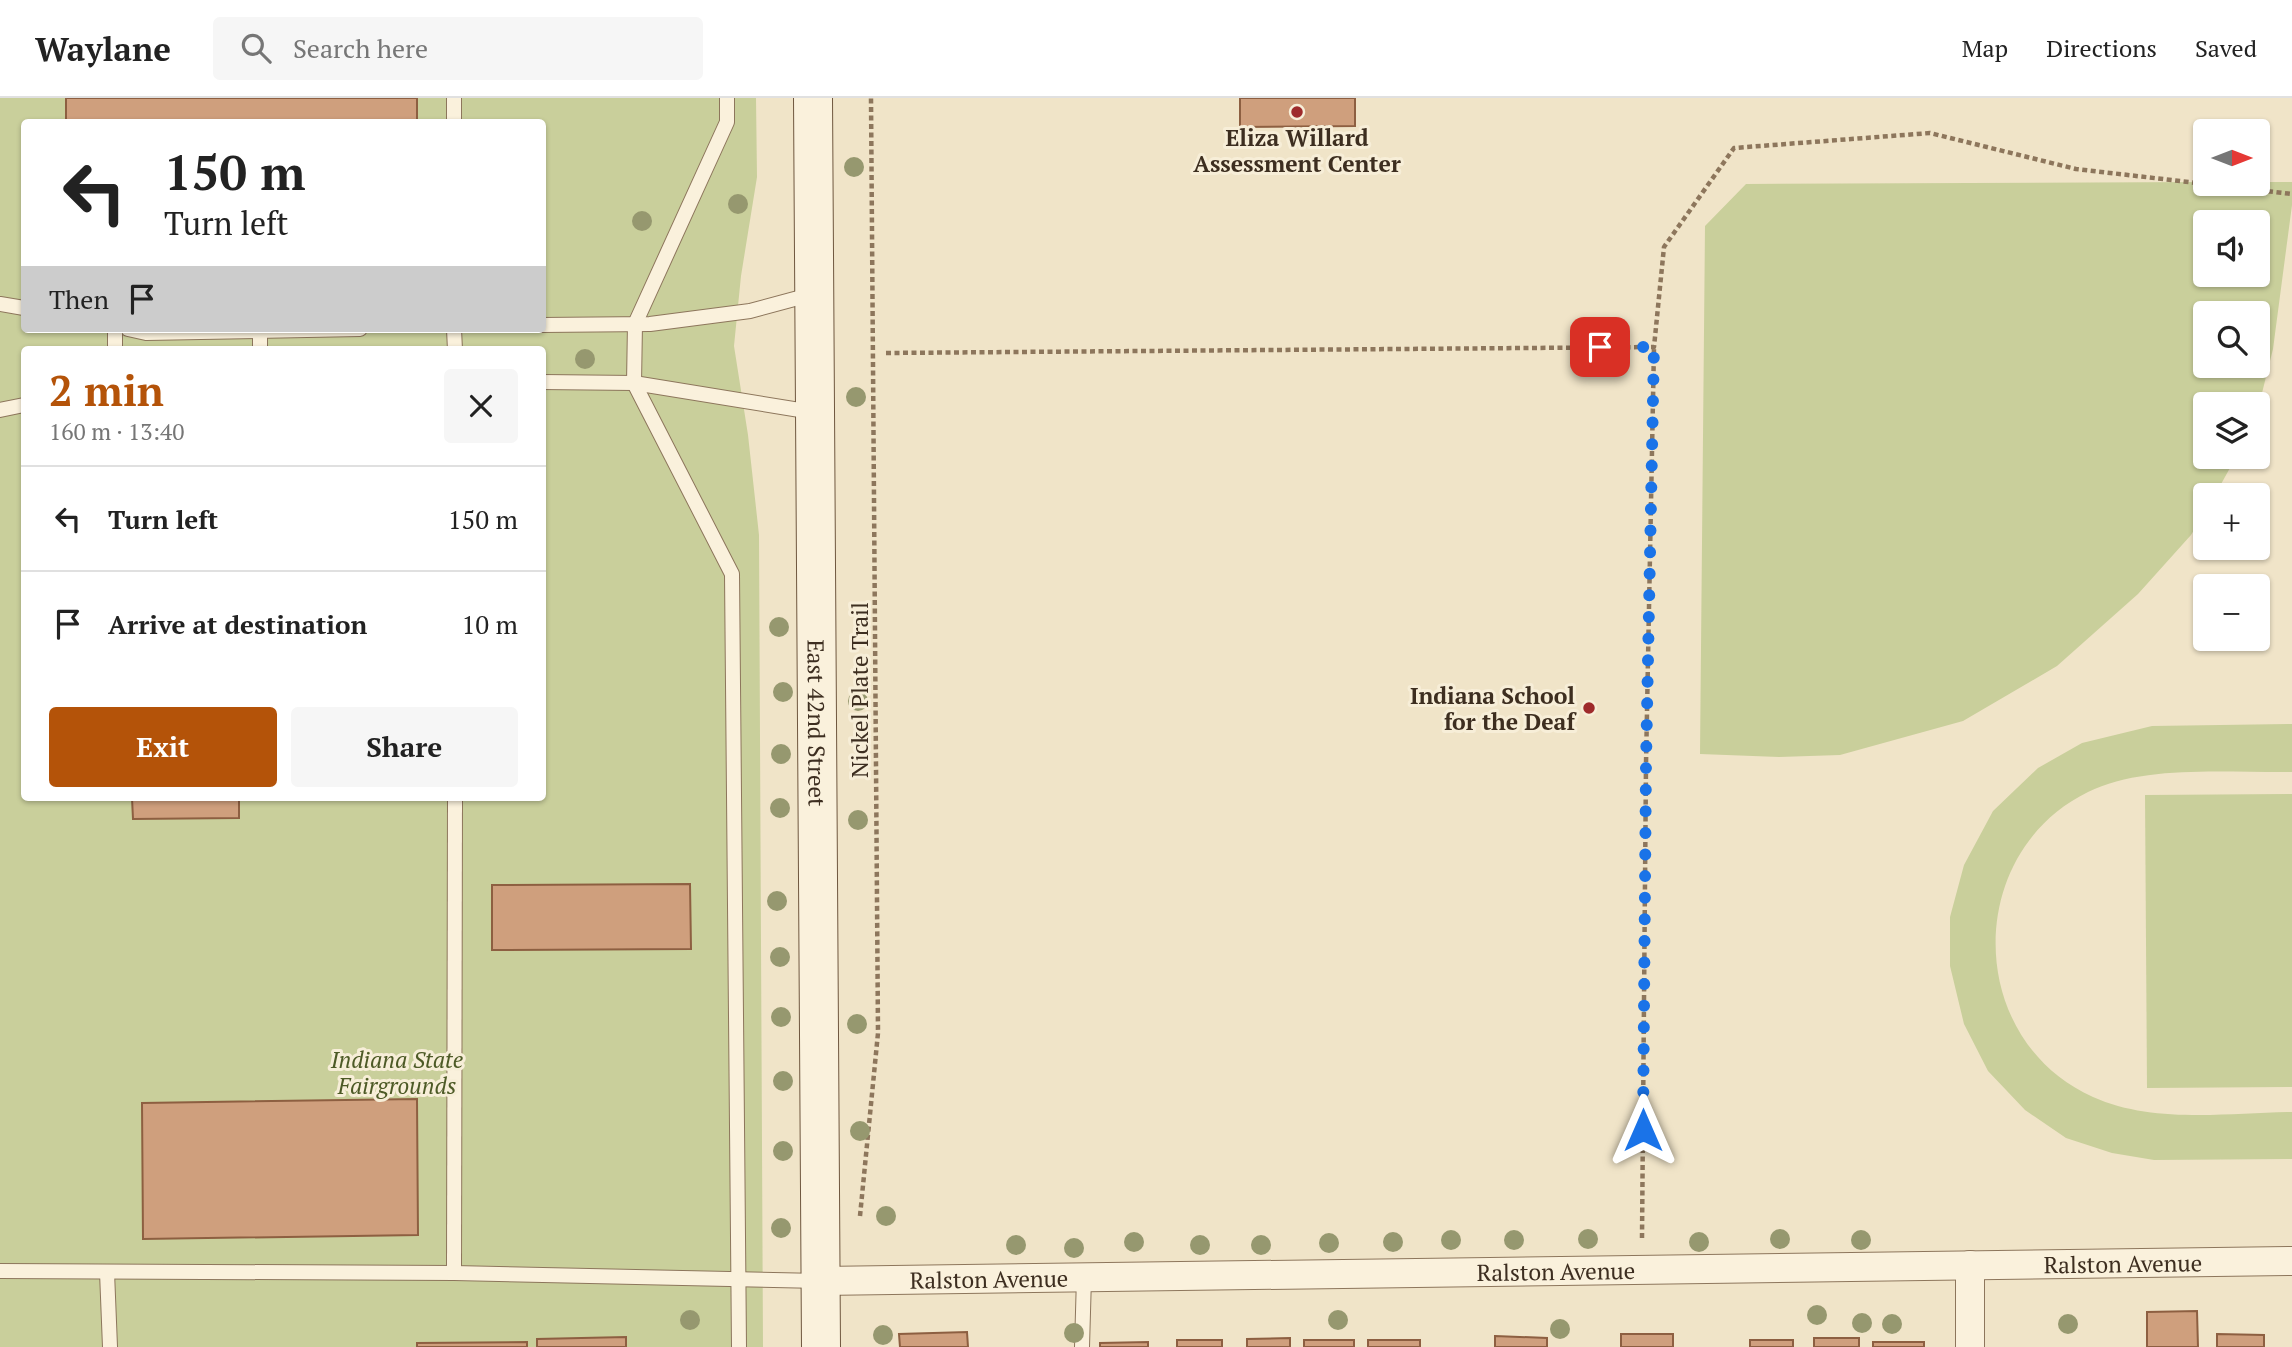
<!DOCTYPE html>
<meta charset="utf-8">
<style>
body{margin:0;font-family:"PT Serif",serif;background:#f6f6f6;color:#222;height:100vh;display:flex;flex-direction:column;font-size:26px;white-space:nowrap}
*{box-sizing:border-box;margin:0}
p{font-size:23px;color:#767676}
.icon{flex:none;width:38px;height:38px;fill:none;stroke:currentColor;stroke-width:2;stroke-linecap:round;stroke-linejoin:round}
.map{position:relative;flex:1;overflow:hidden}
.panel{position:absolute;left:21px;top:248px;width:525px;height:455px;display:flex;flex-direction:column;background:#fff;border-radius:7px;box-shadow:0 2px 5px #0004}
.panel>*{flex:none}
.hud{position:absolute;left:21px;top:21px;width:525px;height:214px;border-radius:7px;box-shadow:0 2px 5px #0004;background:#fff;color:#222;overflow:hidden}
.needle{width:46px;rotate:90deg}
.fabs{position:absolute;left:2193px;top:21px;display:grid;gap:14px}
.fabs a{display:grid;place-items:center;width:77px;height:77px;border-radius:7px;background:#fff;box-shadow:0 2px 5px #0004;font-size:35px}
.pin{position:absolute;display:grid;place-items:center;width:60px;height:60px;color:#fff;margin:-30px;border-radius:14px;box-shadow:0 4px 10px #0006}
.me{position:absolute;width:77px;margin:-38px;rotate:0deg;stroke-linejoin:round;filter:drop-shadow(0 0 5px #0008)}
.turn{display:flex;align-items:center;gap:24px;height:147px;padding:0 28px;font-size:32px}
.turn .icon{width:91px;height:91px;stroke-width:2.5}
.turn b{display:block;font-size:49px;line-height:60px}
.then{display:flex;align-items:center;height:66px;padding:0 28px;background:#0003;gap:14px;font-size:26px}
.round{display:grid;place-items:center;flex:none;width:74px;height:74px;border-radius:7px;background:#f6f6f6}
.overview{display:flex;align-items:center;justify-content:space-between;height:119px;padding:0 28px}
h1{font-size:42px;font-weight:700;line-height:52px;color:#b45309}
.button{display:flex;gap:14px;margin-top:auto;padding:14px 28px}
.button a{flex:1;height:80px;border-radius:7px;background:#b45309;color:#fff;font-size:28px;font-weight:700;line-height:80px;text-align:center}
.button a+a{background:#f6f6f6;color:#222}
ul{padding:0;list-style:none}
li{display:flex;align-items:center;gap:21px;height:105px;padding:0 28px;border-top:2px solid #e0e0e0}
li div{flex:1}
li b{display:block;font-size:26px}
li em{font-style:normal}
header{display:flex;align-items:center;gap:42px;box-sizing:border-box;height:98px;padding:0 35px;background:#fff;border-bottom:2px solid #e0e0e0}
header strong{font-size:33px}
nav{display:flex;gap:38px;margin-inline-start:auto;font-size:24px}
.search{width:490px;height:63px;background:#f6f6f6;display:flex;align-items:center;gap:18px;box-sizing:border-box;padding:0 24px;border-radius:7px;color:#767676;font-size:26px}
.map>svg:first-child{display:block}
</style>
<header>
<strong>Waylane</strong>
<div class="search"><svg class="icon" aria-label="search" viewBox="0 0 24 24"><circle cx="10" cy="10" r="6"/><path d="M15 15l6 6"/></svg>Search here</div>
<nav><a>Map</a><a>Directions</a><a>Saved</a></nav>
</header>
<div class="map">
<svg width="2292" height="1249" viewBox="0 0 2292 1249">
<rect width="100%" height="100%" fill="#f0e4c8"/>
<g fill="#c9cf9b" fill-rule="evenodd">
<path d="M0,0H756L757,79L741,178L734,248L748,337L759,437L763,1249H0ZM24,24H542V231H24ZM24,252H542V700H24Z"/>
<path d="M2205,84H2292V107L2273,251L2258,311V306H2205V359H2236L2215,397H2205V414L2191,437L2138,496L2057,568L1963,623L1840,657L1779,659L1700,656L1705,128L1746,86ZM2205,124H2258V177H2205ZM2205,215H2258V268H2205Z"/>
<path d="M2292,626V674C2231,675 2143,666 2088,694C1963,755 1965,942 2093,999C2153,1026 2228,1015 2292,1014V1061L2154,1062L2112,1055L2066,1040L2025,1012L1988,973L1964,926L1950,868V819L1964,767L1993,713L2038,670L2082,645L2152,628Z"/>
<polygon points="2292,696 2292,989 2147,990 2145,697"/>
</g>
<g fill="#cf9f7d" stroke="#8d5f41" stroke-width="2">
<polygon points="66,0 417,0 417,24 81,24 66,23"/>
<polygon points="1240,0 1355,0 1355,28 1240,29"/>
<polygon points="132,700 239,700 239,720 133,721"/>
<polygon points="690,786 691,851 492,852 492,787"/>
<polygon points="417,1001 418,1137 143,1141 142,1005"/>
<polygon points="2197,1213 2198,1249 2147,1249 2147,1214"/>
<polygon points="967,1234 968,1249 900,1249 899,1236"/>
<rect x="1621" y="1236" width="52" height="13"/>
<polygon points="2217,1236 2264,1237 2264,1249 2217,1249"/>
<polygon points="1495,1238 1547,1240 1547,1249 1495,1249"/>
<polygon points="626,1239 626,1249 537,1249 537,1241"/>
<polygon points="1290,1240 1290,1249 1247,1249 1247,1241"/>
<rect x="1814" y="1240" width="45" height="9"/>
<rect x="1177" y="1242" width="45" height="7"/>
<rect x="1304" y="1242" width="50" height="7"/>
<rect x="1368" y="1242" width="52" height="7"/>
<rect x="1750" y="1242" width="43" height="7"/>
<polygon points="527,1244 527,1249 417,1249 417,1245"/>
<polygon points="1148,1244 1148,1249 1100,1249 1100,1245"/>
<rect x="1873" y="1244" width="51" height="5"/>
</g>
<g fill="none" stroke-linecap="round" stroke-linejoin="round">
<g stroke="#8d765c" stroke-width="16">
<g id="lane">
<polyline points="454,0 454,24"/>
<polyline points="727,0 727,24 635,226 634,285 732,476 739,1249"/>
<polyline points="0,206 24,210"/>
<polyline points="542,227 650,226 750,213 813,196"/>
<polyline points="115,231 115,252"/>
<polyline points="128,231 146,235 360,231"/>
<polyline points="454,231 455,252"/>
<polyline points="260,233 260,252"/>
<polyline points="542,284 634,285 812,314"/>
<polyline points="0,312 24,307"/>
<polyline points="0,1173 454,1175 820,1183"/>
<polyline points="107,1174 110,1249"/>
<polyline points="454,1175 455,700"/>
<polyline points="1082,1249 1084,1179"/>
</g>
</g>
<g stroke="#8d765c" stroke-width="30">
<g id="street">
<polyline points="1970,1167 1970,1249"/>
<path id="s1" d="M821,1183L2292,1163"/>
</g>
</g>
<g stroke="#6f573f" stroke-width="40">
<g id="secondary">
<path id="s2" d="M813,0L821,1249"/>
</g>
</g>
<g stroke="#8d765c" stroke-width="4.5" stroke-dasharray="5 3.5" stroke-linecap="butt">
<polyline points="886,255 1654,249 1664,149 1734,50 1930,35 2076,71 2292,96"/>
<polyline points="860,1118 878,935 871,0"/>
<polyline points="1642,1140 1646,666 1654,249"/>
</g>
<use href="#lane" stroke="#faf1dc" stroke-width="14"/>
<use href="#street" stroke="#faf1dc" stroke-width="28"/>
<use href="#secondary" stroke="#faf1dc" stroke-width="38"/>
</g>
<g fill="#96986f">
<circle cx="854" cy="69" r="10"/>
<circle cx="738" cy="106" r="10"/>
<circle cx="642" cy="123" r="10"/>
<circle cx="585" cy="261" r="10"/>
<circle cx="856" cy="299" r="10"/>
<circle cx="779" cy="529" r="10"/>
<circle cx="783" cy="594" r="10"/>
<circle cx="858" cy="603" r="10"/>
<circle cx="781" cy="656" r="10"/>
<circle cx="780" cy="710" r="10"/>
<circle cx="858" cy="722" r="10"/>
<circle cx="777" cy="803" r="10"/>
<circle cx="780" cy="859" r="10"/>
<circle cx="781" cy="919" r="10"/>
<circle cx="857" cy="926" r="10"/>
<circle cx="783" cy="983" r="10"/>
<circle cx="860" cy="1033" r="10"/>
<circle cx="783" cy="1053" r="10"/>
<circle cx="886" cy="1118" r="10"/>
<circle cx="781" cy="1130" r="10"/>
<circle cx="1588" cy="1141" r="10"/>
<circle cx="1780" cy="1141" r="10"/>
<circle cx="1451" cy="1142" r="10"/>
<circle cx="1514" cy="1142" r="10"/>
<circle cx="1861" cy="1142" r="10"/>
<circle cx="1134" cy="1144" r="10"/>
<circle cx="1393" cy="1144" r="10"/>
<circle cx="1699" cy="1144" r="10"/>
<circle cx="1329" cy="1145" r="10"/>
<circle cx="1016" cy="1147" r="10"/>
<circle cx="1200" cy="1147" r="10"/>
<circle cx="1261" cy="1147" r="10"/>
<circle cx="1074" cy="1150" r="10"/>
<circle cx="1817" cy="1217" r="10"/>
<circle cx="690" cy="1222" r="10"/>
<circle cx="1338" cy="1222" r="10"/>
<circle cx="1862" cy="1225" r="10"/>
<circle cx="1892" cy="1226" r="10"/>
<circle cx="2068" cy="1226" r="10"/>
<circle cx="1560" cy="1231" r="10"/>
<circle cx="1074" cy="1235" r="10"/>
<circle cx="883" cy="1237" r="10"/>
</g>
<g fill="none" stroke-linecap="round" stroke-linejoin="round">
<polyline stroke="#1a73e8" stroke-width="12" stroke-dasharray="0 21.6" points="1600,249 1654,249 1646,666 1643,1032"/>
</g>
<g fill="#9e2a2b" stroke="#f7eed8" stroke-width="2.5">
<circle cx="1297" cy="14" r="7"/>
<circle cx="1589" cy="610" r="7"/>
</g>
<g text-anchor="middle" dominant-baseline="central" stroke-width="6" stroke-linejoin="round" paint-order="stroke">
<g font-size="23" font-weight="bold" fill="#3d2e20" stroke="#f7eed8">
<text x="1297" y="39">Eliza Willard<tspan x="1297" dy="26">Assessment Center</tspan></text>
<text x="1575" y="597" text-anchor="end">Indiana School<tspan x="1575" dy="26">for the Deaf</tspan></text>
</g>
<g font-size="23" fill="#3d2e20" stroke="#f7eed8">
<text transform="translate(859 592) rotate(-90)">Nickel Plate Trail</text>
<text stroke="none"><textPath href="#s2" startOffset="625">East 42nd Street</textPath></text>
<text stroke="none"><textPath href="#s1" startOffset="1302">Ralston Avenue</textPath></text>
<text stroke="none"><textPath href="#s1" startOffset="735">Ralston Avenue</textPath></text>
<text stroke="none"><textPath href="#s1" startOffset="168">Ralston Avenue</textPath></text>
</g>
<g font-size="23" font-style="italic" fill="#4d5a26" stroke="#f7eed8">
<text x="397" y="961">Indiana State<tspan x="397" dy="26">Fairgrounds</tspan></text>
</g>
</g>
</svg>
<div class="fabs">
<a><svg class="needle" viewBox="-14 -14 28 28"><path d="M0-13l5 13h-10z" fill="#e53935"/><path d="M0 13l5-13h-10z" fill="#767676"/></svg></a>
<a><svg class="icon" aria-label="sound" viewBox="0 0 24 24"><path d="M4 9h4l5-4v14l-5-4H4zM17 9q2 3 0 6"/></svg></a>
<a><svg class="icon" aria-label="search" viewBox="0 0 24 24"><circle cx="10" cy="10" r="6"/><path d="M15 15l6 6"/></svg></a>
<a><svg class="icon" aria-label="layers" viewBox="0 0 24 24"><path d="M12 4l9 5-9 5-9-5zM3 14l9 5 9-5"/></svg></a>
<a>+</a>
<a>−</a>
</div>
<div class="pin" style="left:1600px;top:249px;background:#d93025"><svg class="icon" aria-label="arrive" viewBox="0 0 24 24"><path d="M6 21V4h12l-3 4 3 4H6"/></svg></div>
<svg class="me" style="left:1643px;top:1032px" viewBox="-20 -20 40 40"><path d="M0-17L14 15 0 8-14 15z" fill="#1a73e8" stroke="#fff" stroke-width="4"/></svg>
<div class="hud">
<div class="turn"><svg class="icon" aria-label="left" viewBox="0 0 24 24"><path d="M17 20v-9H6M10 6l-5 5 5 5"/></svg><div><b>150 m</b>Turn left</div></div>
<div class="then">Then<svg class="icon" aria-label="arrive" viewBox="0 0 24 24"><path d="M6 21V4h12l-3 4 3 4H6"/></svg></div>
</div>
<section class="panel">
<div class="overview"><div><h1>2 min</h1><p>160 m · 13:40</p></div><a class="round"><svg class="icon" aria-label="close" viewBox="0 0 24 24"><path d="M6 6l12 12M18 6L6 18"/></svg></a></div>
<ul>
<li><svg class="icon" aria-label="left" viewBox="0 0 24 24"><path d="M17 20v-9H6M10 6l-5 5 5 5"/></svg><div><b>Turn left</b></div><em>150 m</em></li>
<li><svg class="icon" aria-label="arrive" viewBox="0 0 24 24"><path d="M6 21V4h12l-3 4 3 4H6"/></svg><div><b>Arrive at destination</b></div><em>10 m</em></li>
</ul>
<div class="button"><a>Exit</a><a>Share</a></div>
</section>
</div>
